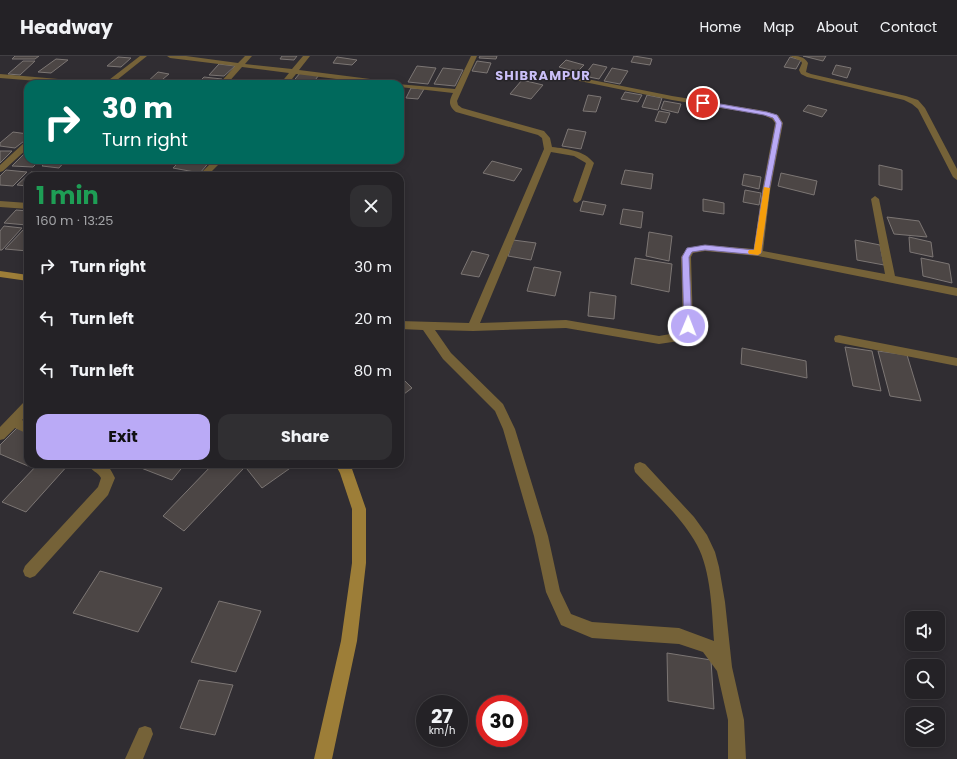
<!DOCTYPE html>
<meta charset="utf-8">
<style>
body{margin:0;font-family:Poppins,sans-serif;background:#302f32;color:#f1f3f6;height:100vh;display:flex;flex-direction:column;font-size:15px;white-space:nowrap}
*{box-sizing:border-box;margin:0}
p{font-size:13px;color:#a3a4a7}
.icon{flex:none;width:22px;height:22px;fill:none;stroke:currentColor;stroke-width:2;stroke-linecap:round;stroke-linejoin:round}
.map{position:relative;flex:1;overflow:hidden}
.side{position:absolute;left:24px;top:116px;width:380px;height:296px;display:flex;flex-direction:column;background:#242226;border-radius:12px;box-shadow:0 2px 10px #0003,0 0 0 1px #413f43}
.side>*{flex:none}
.banner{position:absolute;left:24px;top:24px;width:380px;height:84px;border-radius:12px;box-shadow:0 2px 10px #0003,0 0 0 1px #413f43;background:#00695c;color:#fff;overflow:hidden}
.fabs{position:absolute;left:905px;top:555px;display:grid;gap:8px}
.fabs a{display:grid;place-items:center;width:40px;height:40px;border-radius:8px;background:#242226;box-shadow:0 2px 10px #0003,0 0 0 1px #413f43;font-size:20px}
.speed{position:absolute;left:416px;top:639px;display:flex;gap:8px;font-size:20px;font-weight:700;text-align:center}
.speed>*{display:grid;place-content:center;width:52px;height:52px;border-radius:50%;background:#242226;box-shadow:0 2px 10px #0003,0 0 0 1px #413f43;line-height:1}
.speed small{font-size:10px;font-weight:400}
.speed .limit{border:6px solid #d22;background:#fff;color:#111}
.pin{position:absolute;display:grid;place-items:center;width:34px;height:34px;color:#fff;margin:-17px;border:2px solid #fff;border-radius:50%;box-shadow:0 1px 4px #0007}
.me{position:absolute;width:44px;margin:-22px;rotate:1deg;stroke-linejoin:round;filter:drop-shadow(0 0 3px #0008)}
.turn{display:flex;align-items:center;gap:14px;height:84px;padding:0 12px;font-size:18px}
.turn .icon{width:52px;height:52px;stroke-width:2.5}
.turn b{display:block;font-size:28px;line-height:34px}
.round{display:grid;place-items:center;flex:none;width:42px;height:42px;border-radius:12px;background:#302f32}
.overview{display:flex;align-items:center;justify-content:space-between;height:68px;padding:0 12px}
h1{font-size:24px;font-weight:700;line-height:30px;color:#1e9e55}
.cta{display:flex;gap:8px;margin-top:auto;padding:8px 12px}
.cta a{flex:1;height:46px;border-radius:12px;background:#baaaf6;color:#111;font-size:16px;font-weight:700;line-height:46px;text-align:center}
.cta a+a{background:#302f32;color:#f1f3f6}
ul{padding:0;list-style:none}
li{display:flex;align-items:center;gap:12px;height:52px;padding:0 12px}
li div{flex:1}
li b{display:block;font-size:15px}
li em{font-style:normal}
header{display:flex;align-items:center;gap:24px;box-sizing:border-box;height:56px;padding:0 20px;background:#242226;border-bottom:1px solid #413f43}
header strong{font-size:19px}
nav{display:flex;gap:22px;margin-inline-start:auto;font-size:14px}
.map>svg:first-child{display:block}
</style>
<header>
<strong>Headway</strong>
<nav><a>Home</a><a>Map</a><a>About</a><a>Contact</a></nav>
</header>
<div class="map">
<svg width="957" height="703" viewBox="0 0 957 703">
<rect width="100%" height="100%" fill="#302d32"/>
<g fill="#4c4645" stroke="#7c7674">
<polygon points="15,0 39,0 35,3 12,3"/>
<polygon points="282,0 297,0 294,4 280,3"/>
<polygon points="480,0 497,0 496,3 479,2"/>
<polygon points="634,0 652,3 650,9 631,6"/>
<polygon points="803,0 826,0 823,5"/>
<polygon points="118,1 131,2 121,11 107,10"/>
<polygon points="337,1 357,4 352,9 333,7"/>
<polygon points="790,1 801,4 796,13 784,11"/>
<polygon points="56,3 68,4 51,17 38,16"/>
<polygon points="566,4 584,9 577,16 559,11"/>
<polygon points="23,5 35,5 20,19 8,18"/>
<polygon points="477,5 491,7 487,17 472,15"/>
<polygon points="219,8 235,10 224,20 209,19"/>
<polygon points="593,8 607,11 599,23 584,20"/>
<polygon points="836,9 851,12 847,22 832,18"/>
<polygon points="417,10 436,12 428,28 408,26"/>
<polygon points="443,12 463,14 455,30 434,28"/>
<polygon points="612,12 628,15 620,28 604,25"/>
<polygon points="158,16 169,18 157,28 145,28"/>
<polygon points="300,17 319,19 312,28 291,28"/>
<polygon points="204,21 222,23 217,28 197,28"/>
<polygon points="35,23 53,25 49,28 28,28"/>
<polygon points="522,24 543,29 531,43 510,38"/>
<polygon points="411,32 424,33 418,43 406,42"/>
<polygon points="625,36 642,39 638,46 621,43"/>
<polygon points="588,39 601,41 596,56 583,55"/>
<polygon points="647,39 662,42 658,54 642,51"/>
<polygon points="664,45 681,48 678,57 661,53"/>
<polygon points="808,49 827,54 822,61 803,55"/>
<polygon points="659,55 670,57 666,67 655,65"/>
<polygon points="568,73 586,76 581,93 562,90"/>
<polygon points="13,76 28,78 28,82 15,92 0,90 0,87"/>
<polygon points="0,95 12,95 0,107"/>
<polygon points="24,98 28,98 28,104 40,104 33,111 12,110"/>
<polygon points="48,104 66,104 59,112 42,110"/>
<polygon points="181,104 211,104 200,117 173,112"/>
<polygon points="492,105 522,113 514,125 483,117"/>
<polygon points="879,109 902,114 902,134 879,129"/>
<polygon points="6,114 27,116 13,130 0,129 0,120"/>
<polygon points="625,114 653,118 651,133 621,128"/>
<polygon points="31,116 46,117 43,120 28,120 28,130 17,129"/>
<polygon points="781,117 817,125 814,139 778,130"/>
<polygon points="744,118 761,121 759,133 742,129"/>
<polygon points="745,134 761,137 759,149 743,146"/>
<polygon points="703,143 724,147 724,158 703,155"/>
<polygon points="583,145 606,149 603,159 580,155"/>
<polygon points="623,153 643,156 641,172 620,168"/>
<polygon points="16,154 28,155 27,169 4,167"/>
<polygon points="887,161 919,165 927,181 894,178"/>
<polygon points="4,170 22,172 2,194 0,194 0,175"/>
<polygon points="24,173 28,173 28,195 5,193"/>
<polygon points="649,176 672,180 669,205 646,200"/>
<polygon points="909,181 931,186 933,201 910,196"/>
<polygon points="513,184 536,187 531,204 508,200"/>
<polygon points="855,184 880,189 884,209 857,204"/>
<polygon points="472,195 489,199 479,221 461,218"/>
<polygon points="635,202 672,208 669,236 631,228"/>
<polygon points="921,202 949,208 952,227 923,220"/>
<polygon points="534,211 561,216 555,240 527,235"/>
<polygon points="590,236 616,240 614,263 588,260"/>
<polygon points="845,291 872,295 881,335 853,330"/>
<polygon points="742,292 806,305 807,322 741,308"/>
<polygon points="878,295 907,299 921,345 890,340"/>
<polygon points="400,320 412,332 400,341"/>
<polygon points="17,372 28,377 28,408 30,408 28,410 0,398 0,389"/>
<polygon points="38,408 69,408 26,456 2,446"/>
<polygon points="138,408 185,408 172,424 136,410"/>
<polygon points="213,408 235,408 243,413 184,475 163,460"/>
<polygon points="243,408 296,408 262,432"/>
<polygon points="100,515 162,532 138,576 73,557"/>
<polygon points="219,545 261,555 236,616 191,606"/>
<polygon points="667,597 711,604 714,653 668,645"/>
<polygon points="199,624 233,629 215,679 180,672"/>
</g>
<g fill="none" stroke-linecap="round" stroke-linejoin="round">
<g fill="#756238" fill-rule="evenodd">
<polygon points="140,0 147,0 112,28 75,28 0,22 0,18 105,27"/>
<path d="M167,0H186L238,7L245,0H252L245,8L292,13L303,0H310L299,14L394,26L397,28L455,33L471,0H477L457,45L458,49L462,52L544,75L550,82L552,91C567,93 584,94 594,107L581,144L577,147L574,146L573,144L586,107L574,100L551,96L480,267L566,264L659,280L676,277L683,269L681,201L687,192L705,189L754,193L762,135L775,67L772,63L763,59L672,44L565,22L564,21L567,19L672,40L765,55L778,59L783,67L770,135L763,195L885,218L871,143L875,140L879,143L895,220L957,232V240L758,200L705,195L693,197L691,201L693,270L683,284L679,285L659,288L566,272L473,275L435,274L451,297L503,348L515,373L548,480L560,535L571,558L592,566L679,572L714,585C712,555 711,515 697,489C682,461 656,439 635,416L634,412L635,408L640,406L645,408L694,461L707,479L715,496L719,511L725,546L732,611L744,664L746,703H728V664L717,615L703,596L679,588L592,582L561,569L546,536L534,480L503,373L495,355L443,303L423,274L400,273V265L469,267L544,93L542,82L538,79L456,56C448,49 449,45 453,37L400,31V28H377L296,18L288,28H280L289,17L242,11L227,28H219L235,10L170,2Z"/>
<path d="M790,0C798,0 804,0 808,7L806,16L811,18L906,40L918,44L925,52L957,113V124L953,121L918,53L912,48L904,44L807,21L801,18L799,14L802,7L801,5Z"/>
<polygon points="25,86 28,86 28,92 3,115 0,116 0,109"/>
<polygon points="214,104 223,104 207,120 198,120"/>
<polygon points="0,145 28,147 28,153 0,151"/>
<polygon points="839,279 957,302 957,310 835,286 834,283 835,280"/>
<polygon points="28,345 28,358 22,364 28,367 28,378 15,372 4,383 0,384 0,371 24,346"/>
<path d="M88,408C105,408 107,405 115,422L108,439L35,520L30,522L25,520L23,515L25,510L98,431L101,422C98,416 91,415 88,408Z"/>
<polygon points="145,670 151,672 153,678 143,703 125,703 139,672"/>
</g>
<g fill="#9d7e38" fill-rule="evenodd">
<polygon points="0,215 28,219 28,225 0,221"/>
<polygon points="335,408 349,408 351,410 366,453 366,507 357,585 332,703 314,703 341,585 352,507 352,453 340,417"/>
</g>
</g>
<polygon fill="#baaaf6" stroke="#796ea0" points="703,45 767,56 777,59 782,67 769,135 761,197 758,199 705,194 692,196 689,201 692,270 688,273 684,270 682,201 687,192 705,189 754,194 763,135 776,67 773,62 764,59 701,48 700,47"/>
<polygon fill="#f59e0b" points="764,131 770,132 761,197 758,199 749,198 748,196 749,194 754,194"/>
<g text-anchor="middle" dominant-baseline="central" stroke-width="3" stroke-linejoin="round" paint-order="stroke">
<g font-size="13" font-weight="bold" letter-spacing="1" fill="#cabff8" stroke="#262428">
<text x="543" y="19">SHIBRAMPUR</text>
</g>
</g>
</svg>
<div class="fabs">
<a><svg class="icon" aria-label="sound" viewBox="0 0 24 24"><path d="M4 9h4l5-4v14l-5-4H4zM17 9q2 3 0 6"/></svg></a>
<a><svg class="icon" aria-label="search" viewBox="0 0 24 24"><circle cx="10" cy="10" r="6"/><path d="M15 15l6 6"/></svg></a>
<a><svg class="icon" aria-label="layers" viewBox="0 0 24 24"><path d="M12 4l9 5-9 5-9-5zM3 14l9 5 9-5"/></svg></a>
</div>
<div class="speed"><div>27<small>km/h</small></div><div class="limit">30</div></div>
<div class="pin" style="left:703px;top:47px;background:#d93025"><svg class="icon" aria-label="arrive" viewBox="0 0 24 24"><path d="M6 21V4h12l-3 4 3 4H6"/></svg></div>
<svg class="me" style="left:688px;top:270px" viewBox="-20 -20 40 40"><circle r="17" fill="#baaaf6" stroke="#fff" stroke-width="3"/><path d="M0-11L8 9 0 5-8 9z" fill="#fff"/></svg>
<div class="banner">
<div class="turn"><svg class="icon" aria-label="right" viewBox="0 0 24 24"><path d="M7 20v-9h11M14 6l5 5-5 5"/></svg><div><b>30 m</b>Turn right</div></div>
</div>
<section class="side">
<div class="overview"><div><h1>1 min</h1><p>160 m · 13:25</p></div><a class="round"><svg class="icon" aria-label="close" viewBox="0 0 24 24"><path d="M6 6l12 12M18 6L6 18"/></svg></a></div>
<ul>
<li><svg class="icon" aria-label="right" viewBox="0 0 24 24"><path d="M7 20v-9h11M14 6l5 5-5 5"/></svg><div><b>Turn right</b></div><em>30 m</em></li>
<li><svg class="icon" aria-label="left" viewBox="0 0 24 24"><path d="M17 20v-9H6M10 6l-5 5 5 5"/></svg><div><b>Turn left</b></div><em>20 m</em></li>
<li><svg class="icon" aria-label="left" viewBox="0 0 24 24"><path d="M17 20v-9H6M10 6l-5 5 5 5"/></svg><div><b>Turn left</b></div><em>80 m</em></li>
</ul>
<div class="cta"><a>Exit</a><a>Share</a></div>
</section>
</div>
